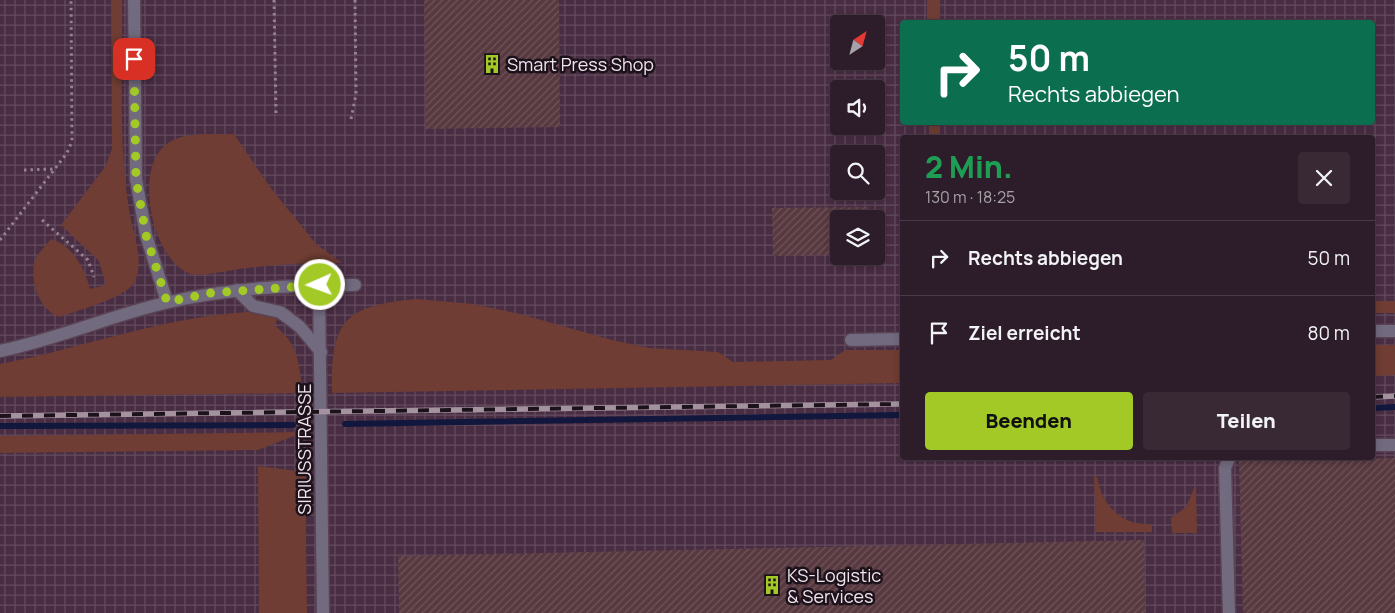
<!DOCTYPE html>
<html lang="de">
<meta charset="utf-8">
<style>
body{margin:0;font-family:Manrope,sans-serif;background:#392935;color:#f1f3f6;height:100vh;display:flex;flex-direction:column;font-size:19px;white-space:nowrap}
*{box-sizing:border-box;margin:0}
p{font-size:16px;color:#a7a1a8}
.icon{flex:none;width:28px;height:28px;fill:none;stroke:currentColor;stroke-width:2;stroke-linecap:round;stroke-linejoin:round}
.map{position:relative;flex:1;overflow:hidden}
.sheet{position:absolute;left:900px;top:135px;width:475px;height:325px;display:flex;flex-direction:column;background:#2d1c29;border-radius:5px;box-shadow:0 2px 8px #0003,0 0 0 1px #483a46}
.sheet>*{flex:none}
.guide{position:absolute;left:900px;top:20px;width:475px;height:105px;border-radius:5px;box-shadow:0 2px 8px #0003,0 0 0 1px #483a46;background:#0b6e4f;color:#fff;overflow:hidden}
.needle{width:32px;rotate:36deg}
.controls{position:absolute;left:830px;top:15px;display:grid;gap:10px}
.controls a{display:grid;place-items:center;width:55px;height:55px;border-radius:5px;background:#2d1c29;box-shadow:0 2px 8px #0003,0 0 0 1px #483a46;font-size:25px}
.pin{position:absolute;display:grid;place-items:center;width:42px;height:42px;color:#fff;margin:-21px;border-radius:10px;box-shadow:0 2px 8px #0006}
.me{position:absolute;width:55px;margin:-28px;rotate:268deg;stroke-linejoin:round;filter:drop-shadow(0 0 4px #0008)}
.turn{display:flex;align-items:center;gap:18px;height:105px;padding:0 25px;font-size:22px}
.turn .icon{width:65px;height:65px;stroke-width:2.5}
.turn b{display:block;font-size:35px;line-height:42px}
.round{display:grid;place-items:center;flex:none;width:52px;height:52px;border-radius:5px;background:#392935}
.head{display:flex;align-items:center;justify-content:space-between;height:85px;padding:0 25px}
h1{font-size:30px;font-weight:800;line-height:38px;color:#1e9e55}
.cta{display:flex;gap:10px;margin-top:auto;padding:10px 25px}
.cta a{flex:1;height:58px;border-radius:5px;background:#a3c926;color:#111;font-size:20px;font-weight:800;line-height:58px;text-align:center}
.cta a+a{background:#392935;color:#f1f3f6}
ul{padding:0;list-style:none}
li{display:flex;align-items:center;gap:15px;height:75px;padding:0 25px;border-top:1px solid #483a46}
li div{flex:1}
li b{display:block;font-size:19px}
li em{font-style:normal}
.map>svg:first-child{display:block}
</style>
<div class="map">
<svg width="1395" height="613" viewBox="0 0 1395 613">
<defs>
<pattern id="industrial-grid" width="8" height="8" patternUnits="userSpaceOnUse" patternTransform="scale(1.25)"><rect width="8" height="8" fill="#492d43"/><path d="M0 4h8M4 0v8" fill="none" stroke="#644b5e"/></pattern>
<pattern id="building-hatch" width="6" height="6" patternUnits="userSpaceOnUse" patternTransform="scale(1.25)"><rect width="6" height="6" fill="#583940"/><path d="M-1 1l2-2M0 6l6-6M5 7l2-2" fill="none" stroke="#70555c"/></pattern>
</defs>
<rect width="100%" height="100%" fill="#3c2537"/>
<path fill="url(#industrial-grid)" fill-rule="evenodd" d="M0,0H1395V613H0ZM902,22H1372V122H902ZM839,24H876V61H839ZM839,89H876V126H839ZM902,138H1372V458H902ZM839,154H876V191H839ZM839,219H876V256H839Z"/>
<g fill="#6f3d33">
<path d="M111,0H122C123,69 118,141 129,209C132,232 146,261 134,283C125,298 76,311 59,317C38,309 28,278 36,258C40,251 46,245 51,239C72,245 85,268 90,289L106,285L99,261L61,225L105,167L112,149Z"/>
<rect x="927" y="0" width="13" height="22"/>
<rect x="929" y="123" width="11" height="14"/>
<path d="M234,134L270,187L316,244L342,263C310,263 279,264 247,268C234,269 202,277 191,274C152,262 132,167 168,143C186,131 214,135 234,134Z"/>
<path d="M416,299L473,304L520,314L612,340L649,348L718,352L733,362L831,360L845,350H902V383L332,393C331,320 344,306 416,299Z"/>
<rect x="1373" y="301" width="22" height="12"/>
<path d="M248,312L278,319L274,325C299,344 299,364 303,393L0,397V364C83,348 163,317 248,312Z"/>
<polygon points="1372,345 1395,345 1395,375 1373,376"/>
<polygon points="304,432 258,450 0,453 0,436"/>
<polygon points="258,466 305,472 307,613 259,613"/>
<path d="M1094,477H1097C1102,506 1122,526 1152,524V532H1096Z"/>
<polygon points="1196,484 1197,533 1172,533 1171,518 1186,507"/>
</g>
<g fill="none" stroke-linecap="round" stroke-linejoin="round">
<g stroke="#12173d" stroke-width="6">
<polyline points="1372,408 1395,407"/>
<polyline points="345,424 902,415"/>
<polyline points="0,426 293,425"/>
</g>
</g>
<g fill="url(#building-hatch)">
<polygon points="424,0 559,0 560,127 426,129"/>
<polygon points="869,207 869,219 839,219 839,255 773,256 772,208"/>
<polygon points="1395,458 1395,613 1243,613 1239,461"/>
<polygon points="1144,540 1145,613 399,613 398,556"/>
</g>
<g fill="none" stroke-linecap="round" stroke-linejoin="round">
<g stroke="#594354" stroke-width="15">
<g id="minor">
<polyline points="134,0 136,179 146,235 167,302"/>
<polyline points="319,285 323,613"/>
<polyline points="237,290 253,306 280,312 287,317 300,327 321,352"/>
<polyline points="1372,331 1395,331"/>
<polyline points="851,340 902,339"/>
<path d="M0,351C58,339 112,315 169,302C230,288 292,285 355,285"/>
<polyline points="1372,445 1395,445"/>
<polyline points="1229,458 1225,468 1229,613"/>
</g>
</g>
<g stroke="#958291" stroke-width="3" stroke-dasharray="2.5 4" stroke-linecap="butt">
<polyline points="274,0 276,113"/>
<polyline points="351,119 356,94 355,0"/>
<polyline points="24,170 55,169"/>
<polyline points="42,220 88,260 94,277"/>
<polyline points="0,240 67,153 72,141 71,0"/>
</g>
<use href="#minor" stroke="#726a7e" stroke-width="12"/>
<g stroke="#a492a0" stroke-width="5.5">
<g id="rail">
<polyline points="1372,397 1395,396"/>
<polyline points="0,416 902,404"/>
</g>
</g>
<use href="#rail" stroke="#1c121a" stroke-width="4" stroke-dasharray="11" stroke-linecap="butt"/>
</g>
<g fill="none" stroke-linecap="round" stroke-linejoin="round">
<polyline stroke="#a3c926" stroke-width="9" stroke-dasharray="0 16.2" points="134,59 136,179 146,235 167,302 211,293 320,285"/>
</g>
<defs>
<g id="building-bare" transform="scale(1.5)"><path d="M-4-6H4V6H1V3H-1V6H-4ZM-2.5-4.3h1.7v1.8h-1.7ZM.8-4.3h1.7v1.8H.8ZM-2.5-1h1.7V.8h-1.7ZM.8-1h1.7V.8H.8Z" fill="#a3c926" stroke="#1c121a" stroke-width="2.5" paint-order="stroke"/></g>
</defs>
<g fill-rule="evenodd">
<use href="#building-bare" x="492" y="64"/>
<use href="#building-bare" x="772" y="585"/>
</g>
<g text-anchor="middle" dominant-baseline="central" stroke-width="5" stroke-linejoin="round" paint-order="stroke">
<g font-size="18" fill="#f1e2ee" stroke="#1c121a" text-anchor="start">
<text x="507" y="64">Smart Press Shop</text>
<text x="787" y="575">KS-Logistic<tspan x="787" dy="21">&amp; Services</tspan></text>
</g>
<g font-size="18" fill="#f1e2ee" stroke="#1c121a">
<text transform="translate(304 449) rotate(-90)">SIRIUSSTRASSE</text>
</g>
</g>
</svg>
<div class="controls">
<a><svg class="needle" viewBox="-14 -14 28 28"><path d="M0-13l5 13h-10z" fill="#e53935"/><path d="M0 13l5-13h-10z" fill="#a7a1a8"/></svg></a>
<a><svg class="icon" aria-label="sound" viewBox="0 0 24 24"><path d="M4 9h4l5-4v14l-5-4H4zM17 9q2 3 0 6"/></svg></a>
<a><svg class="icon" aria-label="search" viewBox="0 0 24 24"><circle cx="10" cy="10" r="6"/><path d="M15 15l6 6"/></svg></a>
<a><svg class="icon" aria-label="layers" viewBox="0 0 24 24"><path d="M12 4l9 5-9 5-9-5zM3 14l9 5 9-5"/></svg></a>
</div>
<div class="pin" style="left:134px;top:59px;background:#d93025"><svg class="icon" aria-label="arrive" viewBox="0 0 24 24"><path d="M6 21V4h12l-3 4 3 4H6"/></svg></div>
<svg class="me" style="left:320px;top:285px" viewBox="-20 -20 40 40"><circle r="17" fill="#a3c926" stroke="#fff" stroke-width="3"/><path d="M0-11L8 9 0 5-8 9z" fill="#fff"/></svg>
<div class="guide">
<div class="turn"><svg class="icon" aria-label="right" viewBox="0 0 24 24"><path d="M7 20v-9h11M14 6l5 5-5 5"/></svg><div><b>50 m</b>Rechts abbiegen</div></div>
</div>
<section class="sheet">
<div class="head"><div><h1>2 Min.</h1><p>130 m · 18:25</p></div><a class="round"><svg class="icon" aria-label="close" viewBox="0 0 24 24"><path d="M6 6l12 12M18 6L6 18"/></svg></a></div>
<ul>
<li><svg class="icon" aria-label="right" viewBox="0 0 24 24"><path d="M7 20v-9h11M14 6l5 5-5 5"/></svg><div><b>Rechts abbiegen</b></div><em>50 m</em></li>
<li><svg class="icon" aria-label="arrive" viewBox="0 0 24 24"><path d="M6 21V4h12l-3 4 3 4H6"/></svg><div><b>Ziel erreicht</b></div><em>80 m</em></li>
</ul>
<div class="cta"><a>Beenden</a><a>Teilen</a></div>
</section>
</div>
